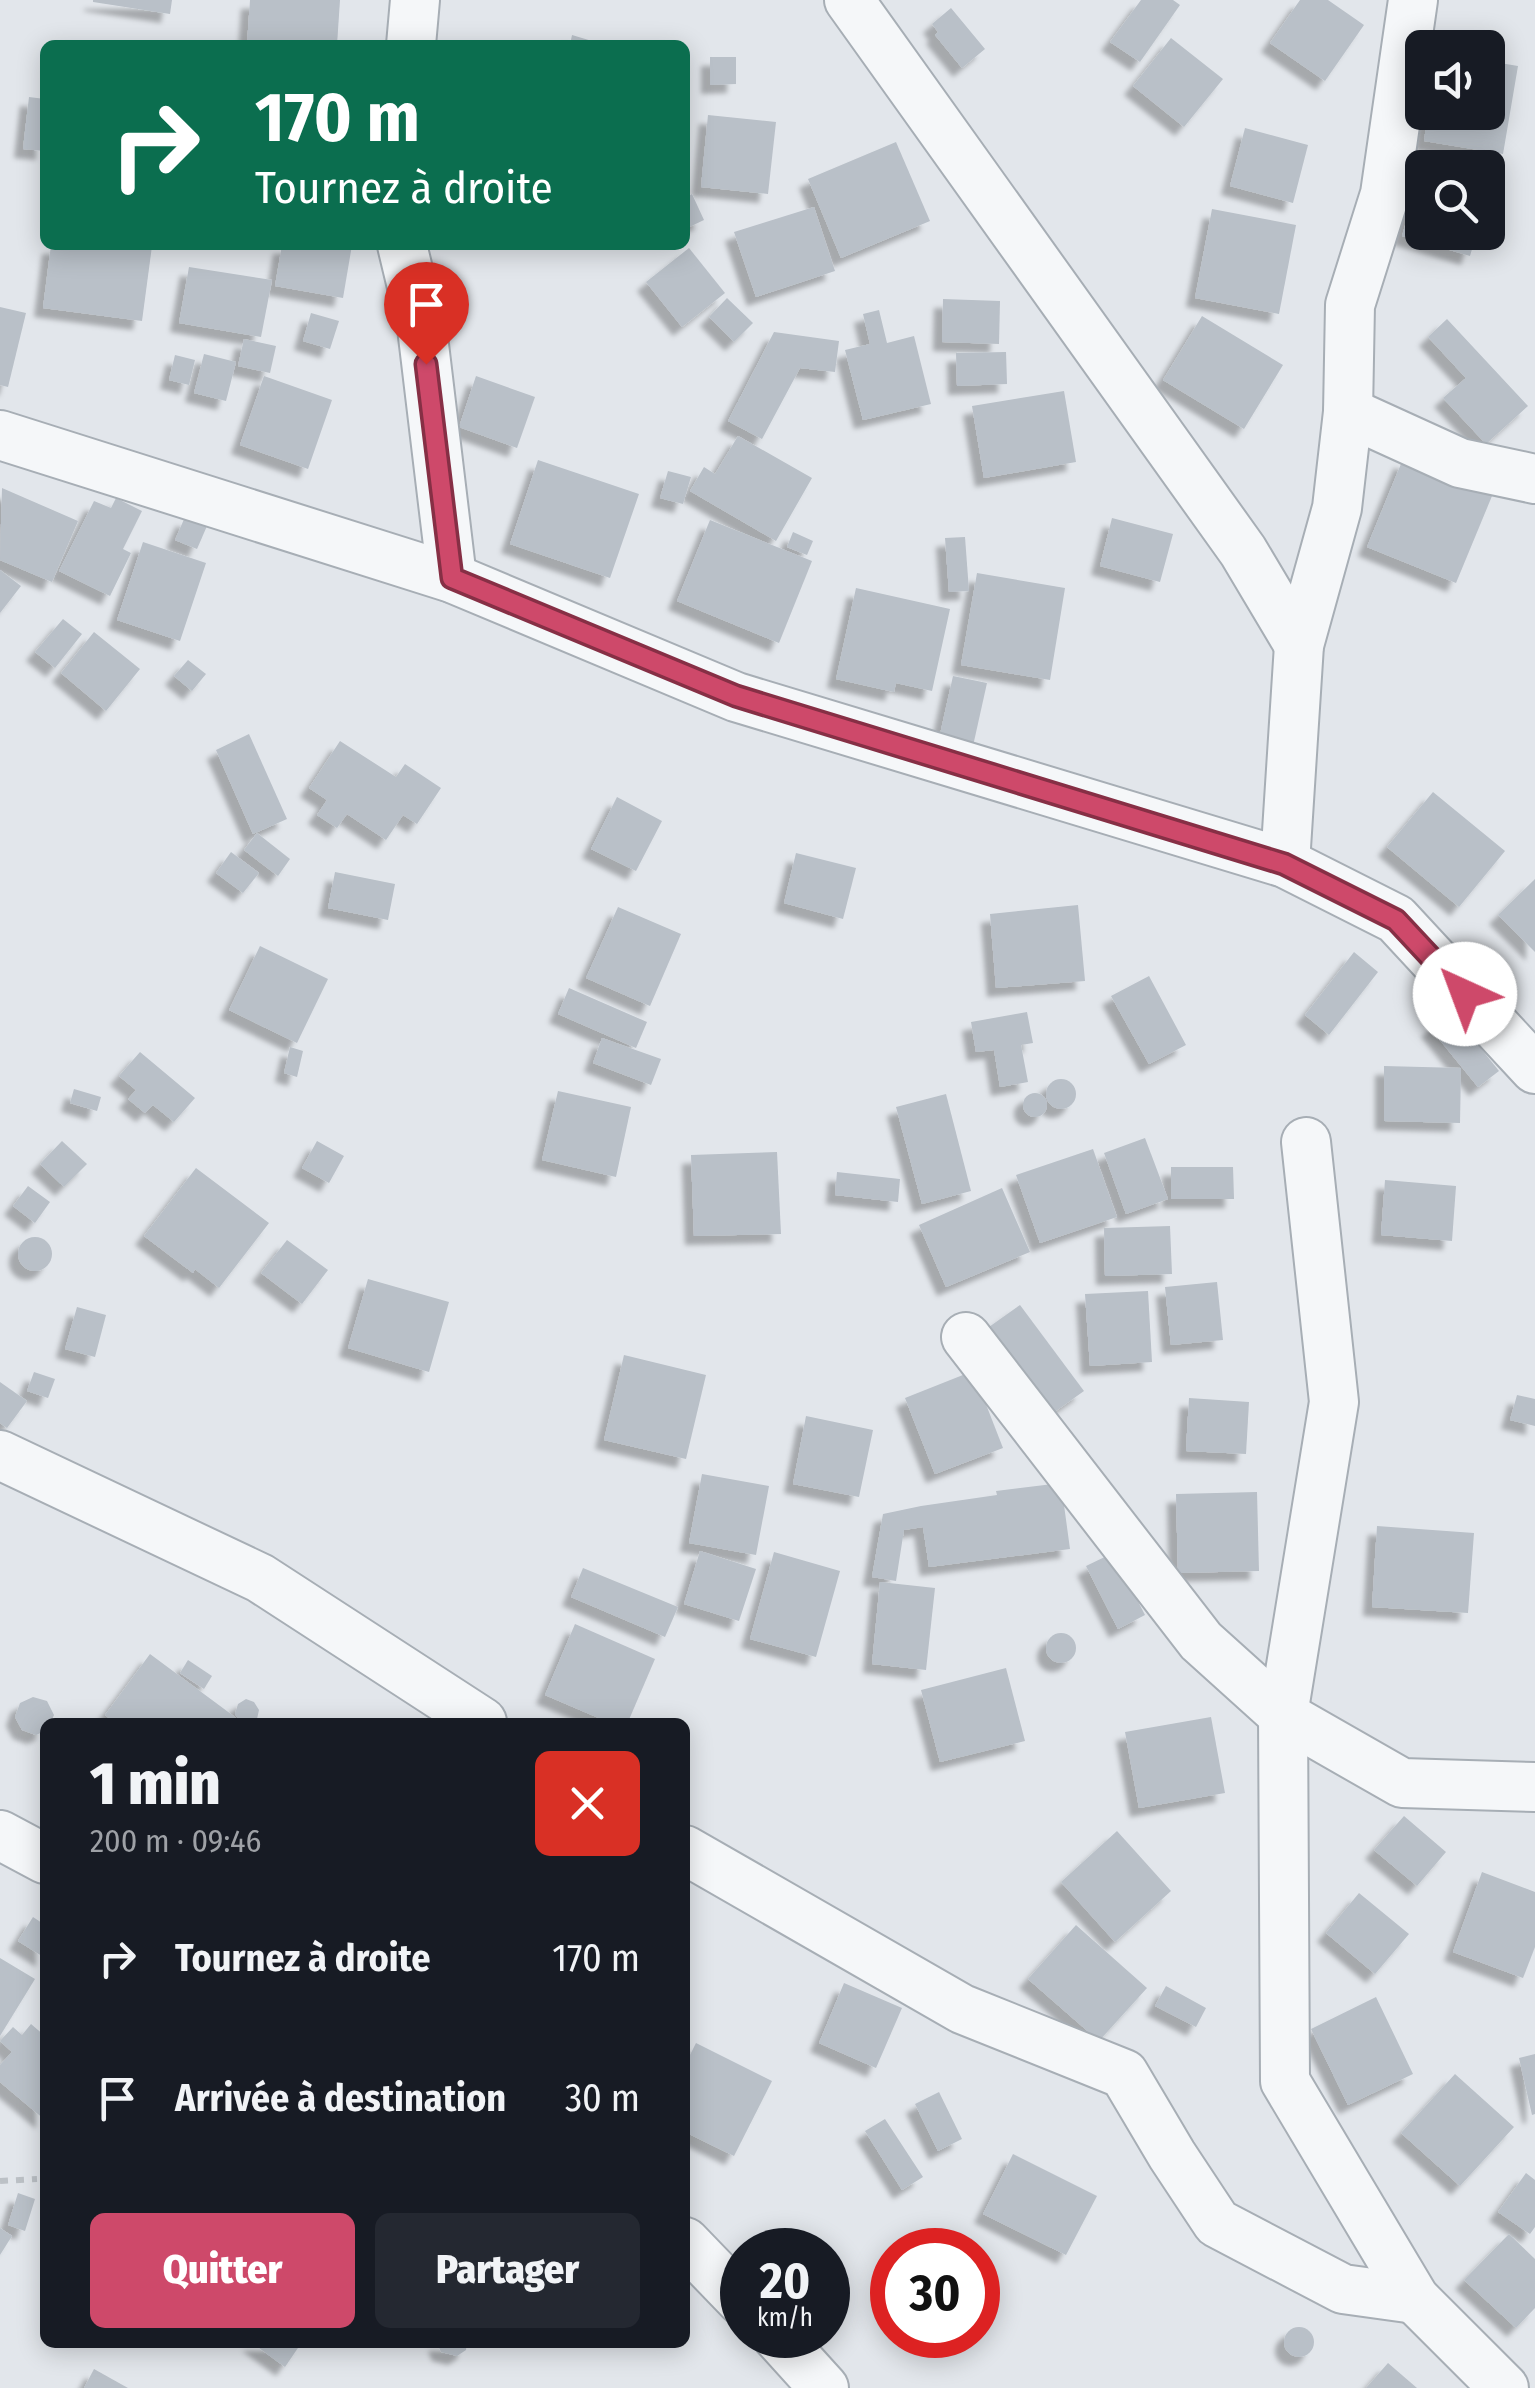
<!DOCTYPE html>
<html lang="fr">
<meta charset="utf-8">
<style>
body{margin:0;font-family:"Fira Sans Condensed",sans-serif;background:#242831;color:#f1f3f6;height:100vh;display:flex;flex-direction:column;font-size:38px;white-space:nowrap}
*{box-sizing:border-box;margin:0}
p{font-size:32px;color:#9ea1a6}
.icon{flex:none;width:55px;height:55px;fill:none;stroke:currentColor;stroke-width:2;stroke-linecap:round;stroke-linejoin:round}
.map{position:relative;flex:1;overflow:hidden}
.panel{position:absolute;left:40px;top:1718px;width:650px;height:630px;display:flex;flex-direction:column;background:#171b24;border-radius:15px;box-shadow:0 5px 25px #0003}
.panel>*{flex:none}
.banner{position:absolute;left:40px;top:40px;width:650px;height:210px;border-radius:15px;box-shadow:0 5px 25px #0003;background:#0b6e4f;color:#fff;overflow:hidden}
.tools{position:absolute;left:1405px;top:30px;display:grid;gap:20px}
.tools a{display:grid;place-items:center;width:100px;height:100px;border-radius:15px;background:#171b24;box-shadow:0 5px 25px #0003;font-size:50px}
.speed{position:absolute;left:720px;top:2228px;display:flex;gap:20px;font-size:50px;font-weight:700;text-align:center}
.speed>*{display:grid;place-content:center;width:130px;height:130px;border-radius:50%;background:#171b24;box-shadow:0 5px 25px #0003;line-height:1}
.speed small{font-size:25px;font-weight:400}
.speed .limit{border:15px solid #d22;background:#fff;color:#111}
.pin{position:absolute;display:grid;place-items:center;width:85px;height:85px;color:#fff;margin:-102px -42px;border-radius:50% 50% 50% 0;rotate:-45deg;box-shadow:0 0 10px #0007}
.pin .icon{rotate:45deg}
.me{position:absolute;width:110px;margin:-55px;rotate:317deg;stroke-linejoin:round;filter:drop-shadow(0 0 8px #0008)}
.turn{display:flex;align-items:center;gap:35px;height:210px;padding:0 50px;font-size:45px}
.turn .icon{width:130px;height:130px;stroke-width:2.5}
.turn b{display:block;font-size:70px;line-height:85px}
.round{display:grid;place-items:center;flex:none;width:105px;height:105px;border-radius:15px;background:#242831}
.headline{display:flex;align-items:center;justify-content:space-between;height:170px;padding:0 50px}
h1{font-size:60px;font-weight:800;line-height:75px}
.button{display:flex;gap:20px;margin-top:auto;padding:20px 50px}
.button a{flex:1;height:115px;border-radius:15px;background:#ce496a;color:#fff;font-size:40px;font-weight:800;line-height:115px;text-align:center}
.button a+a{background:#242831;color:#f1f3f6}
ul{padding:0;list-style:none}
li{display:flex;align-items:center;gap:30px;height:140px;padding:0 50px}
li div{flex:1}
li b{display:block;font-size:38px}
li em{font-style:normal}
.map>svg:first-child{display:block}
</style>
<div class="map">
<svg width="1535" height="2388" viewBox="0 0 1535 2388">
<defs>
<filter id="shadow"><feDropShadow dx="-9" dy="9" stdDeviation="2.5" flood-color="#0004"/></filter>
</defs>
<rect width="100%" height="100%" fill="#e2e6eb"/>
<g fill="#b9c0c8" filter="url(#shadow)">
<polygon points="93,0 172,0 170,14 93,2"/>
<polygon points="250,0 340,0 337,45 247,45"/>
<polygon points="1141,0 1173,0 1180,5 1140,62 1110,42"/>
<polygon points="1300,0 1328,0 1364,25 1325,81 1270,43"/>
<polygon points="951,8 985,49 962,68 935,35 938,32 932,24"/>
<polygon points="572,35 602,44 602,45 570,45"/>
<polygon points="1171,38 1223,79 1184,127 1133,86"/>
<polygon points="710,57 736,57 736,84 710,85"/>
<polygon points="1488,61 1518,66 1503,154 1424,141 1428,112 1488,112"/>
<polygon points="29,97 45,99 45,151 23,149"/>
<polygon points="708,115 776,122 768,194 701,187"/>
<polygon points="1245,128 1308,145 1293,203 1230,186"/>
<polygon points="896,142 930,221 841,258 808,179"/>
<polygon points="1421,170 1422,232 1477,232 1470,256 1402,236"/>
<polygon points="692,194 704,220 685,229 685,198"/>
<polygon points="814,207 835,271 756,297 734,232"/>
<polygon points="1212,209 1296,225 1279,314 1195,298"/>
<polygon points="51,245 152,246 142,321 43,308"/>
<polygon points="282,245 352,245 343,298 275,286"/>
<polygon points="689,248 725,293 682,327 646,282"/>
<polygon points="189,267 272,280 261,337 179,323"/>
<polygon points="727,298 753,323 734,342 709,317"/>
<polygon points="943,299 1000,301 999,344 942,342"/>
<polygon points="0,307 26,313 8,387 0,385"/>
<polygon points="879,310 887,343 914,336 931,404 863,420 845,350 870,344 863,314"/>
<polygon points="311,313 339,321 330,349 303,341"/>
<polygon points="1202,316 1283,365 1244,429 1163,380"/>
<polygon points="1447,319 1528,406 1486,444 1443,398 1466,378 1428,337"/>
<polygon points="774,332 839,341 835,372 800,368 762,439 728,421"/>
<polygon points="244,339 276,346 270,373 238,366"/>
<polygon points="1006,352 1007,384 957,386 956,353"/>
<polygon points="204,354 236,362 226,401 194,393"/>
<polygon points="175,355 195,360 189,385 169,380"/>
<polygon points="264,376 332,400 308,469 240,445"/>
<polygon points="476,376 535,397 517,448 459,427"/>
<polygon points="1064,391 1076,462 984,478 972,406"/>
<polygon points="738,436 812,478 776,541 690,491 704,467 715,474"/>
<polygon points="1403,459 1492,496 1456,583 1367,547"/>
<polygon points="538,460 639,494 610,578 510,544"/>
<polygon points="668,471 691,477 683,504 660,498"/>
<polygon points="2,488 78,521 52,582 0,560"/>
<polygon points="116,498 142,511 123,549 131,553 110,596 59,571 94,501 111,508"/>
<polygon points="185,517 207,526 197,549 175,540"/>
<polygon points="1112,518 1173,534 1160,582 1100,566"/>
<polygon points="710,520 812,561 779,643 677,601"/>
<polygon points="793,532 813,541 807,555 787,547"/>
<polygon points="965,537 969,591 949,592 945,538"/>
<polygon points="143,542 206,563 180,641 117,620"/>
<polygon points="0,570 21,586 0,613"/>
<polygon points="977,573 1065,588 1050,680 961,665"/>
<polygon points="856,588 950,609 932,691 896,683 894,692 836,679"/>
<polygon points="63,619 82,634 55,668 35,652"/>
<polygon points="94,632 140,669 106,711 61,673"/>
<polygon points="188,660 206,674 192,691 174,676"/>
<polygon points="953,676 987,683 971,755 937,748"/>
<polygon points="249,734 287,819 253,834 216,750"/>
<polygon points="340,741 396,777 405,764 441,788 417,824 403,815 386,840 347,814 337,828 317,815 327,800 309,788"/>
<polygon points="1433,792 1505,851 1459,907 1387,847"/>
<polygon points="617,797 662,821 636,871 591,849"/>
<polygon points="257,833 290,859 278,876 244,850"/>
<polygon points="231,852 259,873 243,893 216,873"/>
<polygon points="796,853 856,868 843,919 784,903"/>
<polygon points="335,872 395,884 388,920 328,908"/>
<polygon points="1535,879 1535,952 1498,915"/>
<polygon points="1078,905 1085,981 996,988 990,914"/>
<polygon points="618,907 681,934 650,1006 586,978"/>
<polygon points="260,946 328,979 297,1043 229,1010"/>
<polygon points="1354,952 1378,972 1329,1035 1305,1015"/>
<polygon points="1149,976 1186,1045 1149,1064 1111,996"/>
<polygon points="569,988 647,1022 636,1048 558,1014"/>
<polygon points="1451,1011 1499,1071 1478,1087 1430,1028"/>
<polygon points="1027,1012 1033,1043 1021,1045 1028,1082 1000,1087 994,1050 976,1052 971,1022"/>
<polygon points="602,1038 661,1059 651,1085 593,1063"/>
<polygon points="290,1047 303,1051 297,1077 284,1073"/>
<polygon points="140,1052 195,1098 174,1122 153,1105 145,1113 128,1099 136,1090 119,1076"/>
<polygon points="1384,1066 1461,1068 1460,1123 1384,1121"/>
<circle cx="1061" cy="1094" r="15"/>
<polygon points="74,1089 101,1097 97,1111 70,1103"/>
<polygon points="558,1091 631,1107 616,1177 542,1160"/>
<circle cx="1035" cy="1105" r="12"/>
<polygon points="946,1094 971,1191 922,1204 896,1107"/>
<polygon points="1145,1138 1168,1199 1126,1214 1104,1153"/>
<polygon points="62,1141 87,1164 64,1187 40,1164"/>
<polygon points="317,1141 344,1156 329,1183 302,1168"/>
<polygon points="1093,1149 1117,1217 1040,1243 1016,1175"/>
<polygon points="777,1152 781,1234 694,1236 691,1155"/>
<polygon points="1171,1167 1233,1167 1234,1199 1171,1199"/>
<polygon points="196,1168 269,1223 219,1288 195,1269 193,1273 144,1236"/>
<polygon points="837,1172 900,1179 898,1202 835,1195"/>
<polygon points="1385,1180 1456,1186 1452,1241 1381,1235"/>
<polygon points="28,1186 50,1202 35,1223 13,1206"/>
<polygon points="1002,1188 1030,1252 946,1287 919,1225"/>
<polygon points="1170,1226 1172,1274 1105,1276 1104,1228"/>
<circle cx="35" cy="1254" r="17"/>
<polygon points="287,1240 328,1270 302,1304 261,1273"/>
<polygon points="368,1279 449,1302 429,1372 348,1348"/>
<polygon points="1217,1282 1223,1340 1171,1345 1165,1287"/>
<polygon points="1148,1291 1152,1362 1090,1366 1085,1294"/>
<polygon points="1020,1305 1084,1391 1053,1413 989,1327"/>
<polygon points="77,1307 106,1315 95,1357 65,1349"/>
<polygon points="624,1355 706,1375 686,1459 604,1440"/>
<polygon points="973,1371 1003,1448 935,1474 905,1398"/>
<polygon points="34,1372 55,1379 48,1398 27,1391"/>
<polygon points="0,1382 27,1401 7,1428 0,1423"/>
<polygon points="1517,1395 1535,1399 1535,1426 1510,1420"/>
<polygon points="1189,1398 1249,1402 1246,1454 1186,1451"/>
<polygon points="806,1416 873,1430 859,1497 793,1484"/>
<polygon points="702,1474 769,1486 756,1555 689,1543"/>
<polygon points="1061,1483 1070,1549 929,1567 923,1527 904,1530 896,1581 872,1577 883,1514 921,1506 997,1495 996,1491"/>
<polygon points="1257,1492 1259,1571 1178,1573 1176,1494"/>
<polygon points="1377,1526 1474,1533 1468,1613 1372,1607"/>
<polygon points="700,1551 756,1569 739,1621 684,1604"/>
<polygon points="774,1552 840,1571 816,1657 750,1639"/>
<polygon points="1113,1553 1145,1615 1118,1629 1086,1566"/>
<polygon points="583,1568 678,1607 665,1637 571,1597"/>
<polygon points="880,1582 935,1588 926,1670 872,1664"/>
<polygon points="575,1624 655,1659 628,1722 608,1722 545,1695"/>
<circle cx="1061" cy="1648" r="15"/>
<polygon points="150,1654 239,1720 235,1714 238,1704 246,1699 254,1702 259,1710 257,1719 251,1722 239,1720 237,1722 114,1722 105,1715"/>
<polygon points="188,1660 212,1676 204,1689 180,1673"/>
<polygon points="1006,1668 1025,1741 940,1762 921,1690"/>
<polygon points="33,1697 47,1701 54,1715 51,1722 45,1722 45,1731 36,1735 22,1730 15,1717 20,1703"/>
<polygon points="1211,1717 1225,1793 1139,1808 1125,1732"/>
<polygon points="1404,1816 1446,1852 1417,1886 1374,1850"/>
<polygon points="1117,1831 1171,1891 1115,1942 1061,1882"/>
<polygon points="1482,1872 1535,1892 1535,1947 1523,1978 1453,1952"/>
<polygon points="1359,1893 1409,1934 1375,1974 1326,1933"/>
<polygon points="33,1917 45,1925 45,1958 18,1941"/>
<polygon points="1076,1925 1147,1988 1099,2041 1028,1979"/>
<polygon points="0,1958 35,1979 0,2036"/>
<polygon points="844,1983 902,2008 876,2068 819,2043"/>
<polygon points="1166,1986 1206,2008 1196,2027 1155,2006"/>
<polygon points="1376,1997 1413,2074 1348,2105 1311,2029"/>
<polygon points="31,2024 45,2036 45,2120 0,2082 0,2065 12,2052 0,2041 13,2027 22,2035"/>
<polygon points="696,2043 772,2081 734,2156 685,2132 685,2065"/>
<polygon points="1535,2054 1535,2114 1532,2115 1519,2058"/>
<polygon points="1455,2074 1514,2127 1460,2186 1401,2133"/>
<polygon points="939,2092 962,2139 938,2151 915,2104"/>
<polygon points="885,2119 923,2177 902,2190 865,2131"/>
<polygon points="1013,2154 1097,2196 1066,2255 983,2214"/>
<polygon points="1526,2173 1535,2180 1535,2227 1530,2234 1498,2212"/>
<polygon points="18,2193 35,2199 25,2231 8,2225"/>
<polygon points="0,2228 12,2236 0,2255"/>
<polygon points="1509,2234 1535,2259 1535,2308 1516,2328 1464,2280"/>
<circle cx="1299" cy="2342" r="15"/>
<polygon points="251,2342 302,2342 285,2367"/>
<polygon points="437,2342 467,2342 466,2350 457,2356 441,2352"/>
<polygon points="1388,2363 1417,2388 1366,2388"/>
<polygon points="94,2369 128,2388 84,2388"/>
</g>
<g fill="none" stroke-linecap="round" stroke-linejoin="round">
<g stroke="#a7aeb5" stroke-width="52">
<g id="minor">
<polyline points="849,0 1243,551 1299,645"/>
<polyline points="411,45 415,0"/>
<polyline points="402,245 422,328 452,578"/>
<polyline points="1348,412 1460,463 1535,479"/>
<polyline points="0,435 452,578 736,697 1285,863 1396,919 1535,1069"/>
<polyline points="1285,863 1299,645 1337,508 1348,412 1350,305 1385,194 1413,0"/>
<polyline points="1306,1142 1334,1402 1283,1715 1285,2081 1415,2299 1504,2388"/>
<polyline points="966,1337 1201,1641 1283,1715 1402,1783 1535,1787"/>
<polyline points="0,1455 260,1578 482,1722"/>
<polyline points="0,1835 45,1859"/>
<polyline points="685,1850 962,2009 1124,2074 1172,2155 1217,2223 1343,2289 1415,2299"/>
<polyline points="685,2242 742,2301"/>
<polyline points="776,2335 824,2388"/>
</g>
</g>
<polyline stroke="#bcc1c6" stroke-width="6" stroke-dasharray="8 8" stroke-linecap="butt" points="0,2181 37,2179"/>
<use href="#minor" stroke="#f5f7f9" stroke-width="48"/>
</g>
<g fill="none" stroke-linecap="round" stroke-linejoin="round">
<g stroke="#862f45" stroke-width="25">
<polyline id="route" points="426,364 452,578 736,696 1284,864 1396,920 1465,994"/>
</g>
<use href="#route" stroke="#ce496a" stroke-width="18"/>
</g>
</svg>
<div class="tools">
<a><svg class="icon" aria-label="sound" viewBox="0 0 24 24"><path d="M4 9h4l5-4v14l-5-4H4zM17 9q2 3 0 6"/></svg></a>
<a><svg class="icon" aria-label="search" viewBox="0 0 24 24"><circle cx="10" cy="10" r="6"/><path d="M15 15l6 6"/></svg></a>
</div>
<div class="speed"><div>20<small>km/h</small></div><div class="limit">30</div></div>
<div class="pin" style="left:426px;top:364px;background:#d93025"><svg class="icon" aria-label="arrive" viewBox="0 0 24 24"><path d="M6 21V4h12l-3 4 3 4H6"/></svg></div>
<svg class="me" style="left:1465px;top:994px" viewBox="-20 -20 40 40"><circle r="19" fill="#fff"/><path d="M0-13L10 11 0 6-10 11z" fill="#ce496a"/></svg>
<div class="banner">
<div class="turn"><svg class="icon" aria-label="right" viewBox="0 0 24 24"><path d="M7 20v-9h11M14 6l5 5-5 5"/></svg><div><b>170 m</b>Tournez à droite</div></div>
</div>
<section class="panel">
<div class="headline"><div><h1>1 min</h1><p>200 m · 09:46</p></div><a class="round" style="background:#d93025;color:#fff"><svg class="icon" aria-label="close" viewBox="0 0 24 24"><path d="M6 6l12 12M18 6L6 18"/></svg></a></div>
<ul>
<li><svg class="icon" aria-label="right" viewBox="0 0 24 24"><path d="M7 20v-9h11M14 6l5 5-5 5"/></svg><div><b>Tournez à droite</b></div><em>170 m</em></li>
<li><svg class="icon" aria-label="arrive" viewBox="0 0 24 24"><path d="M6 21V4h12l-3 4 3 4H6"/></svg><div><b>Arrivée à destination</b></div><em>30 m</em></li>
</ul>
<div class="button"><a>Quitter</a><a>Partager</a></div>
</section>
</div>
